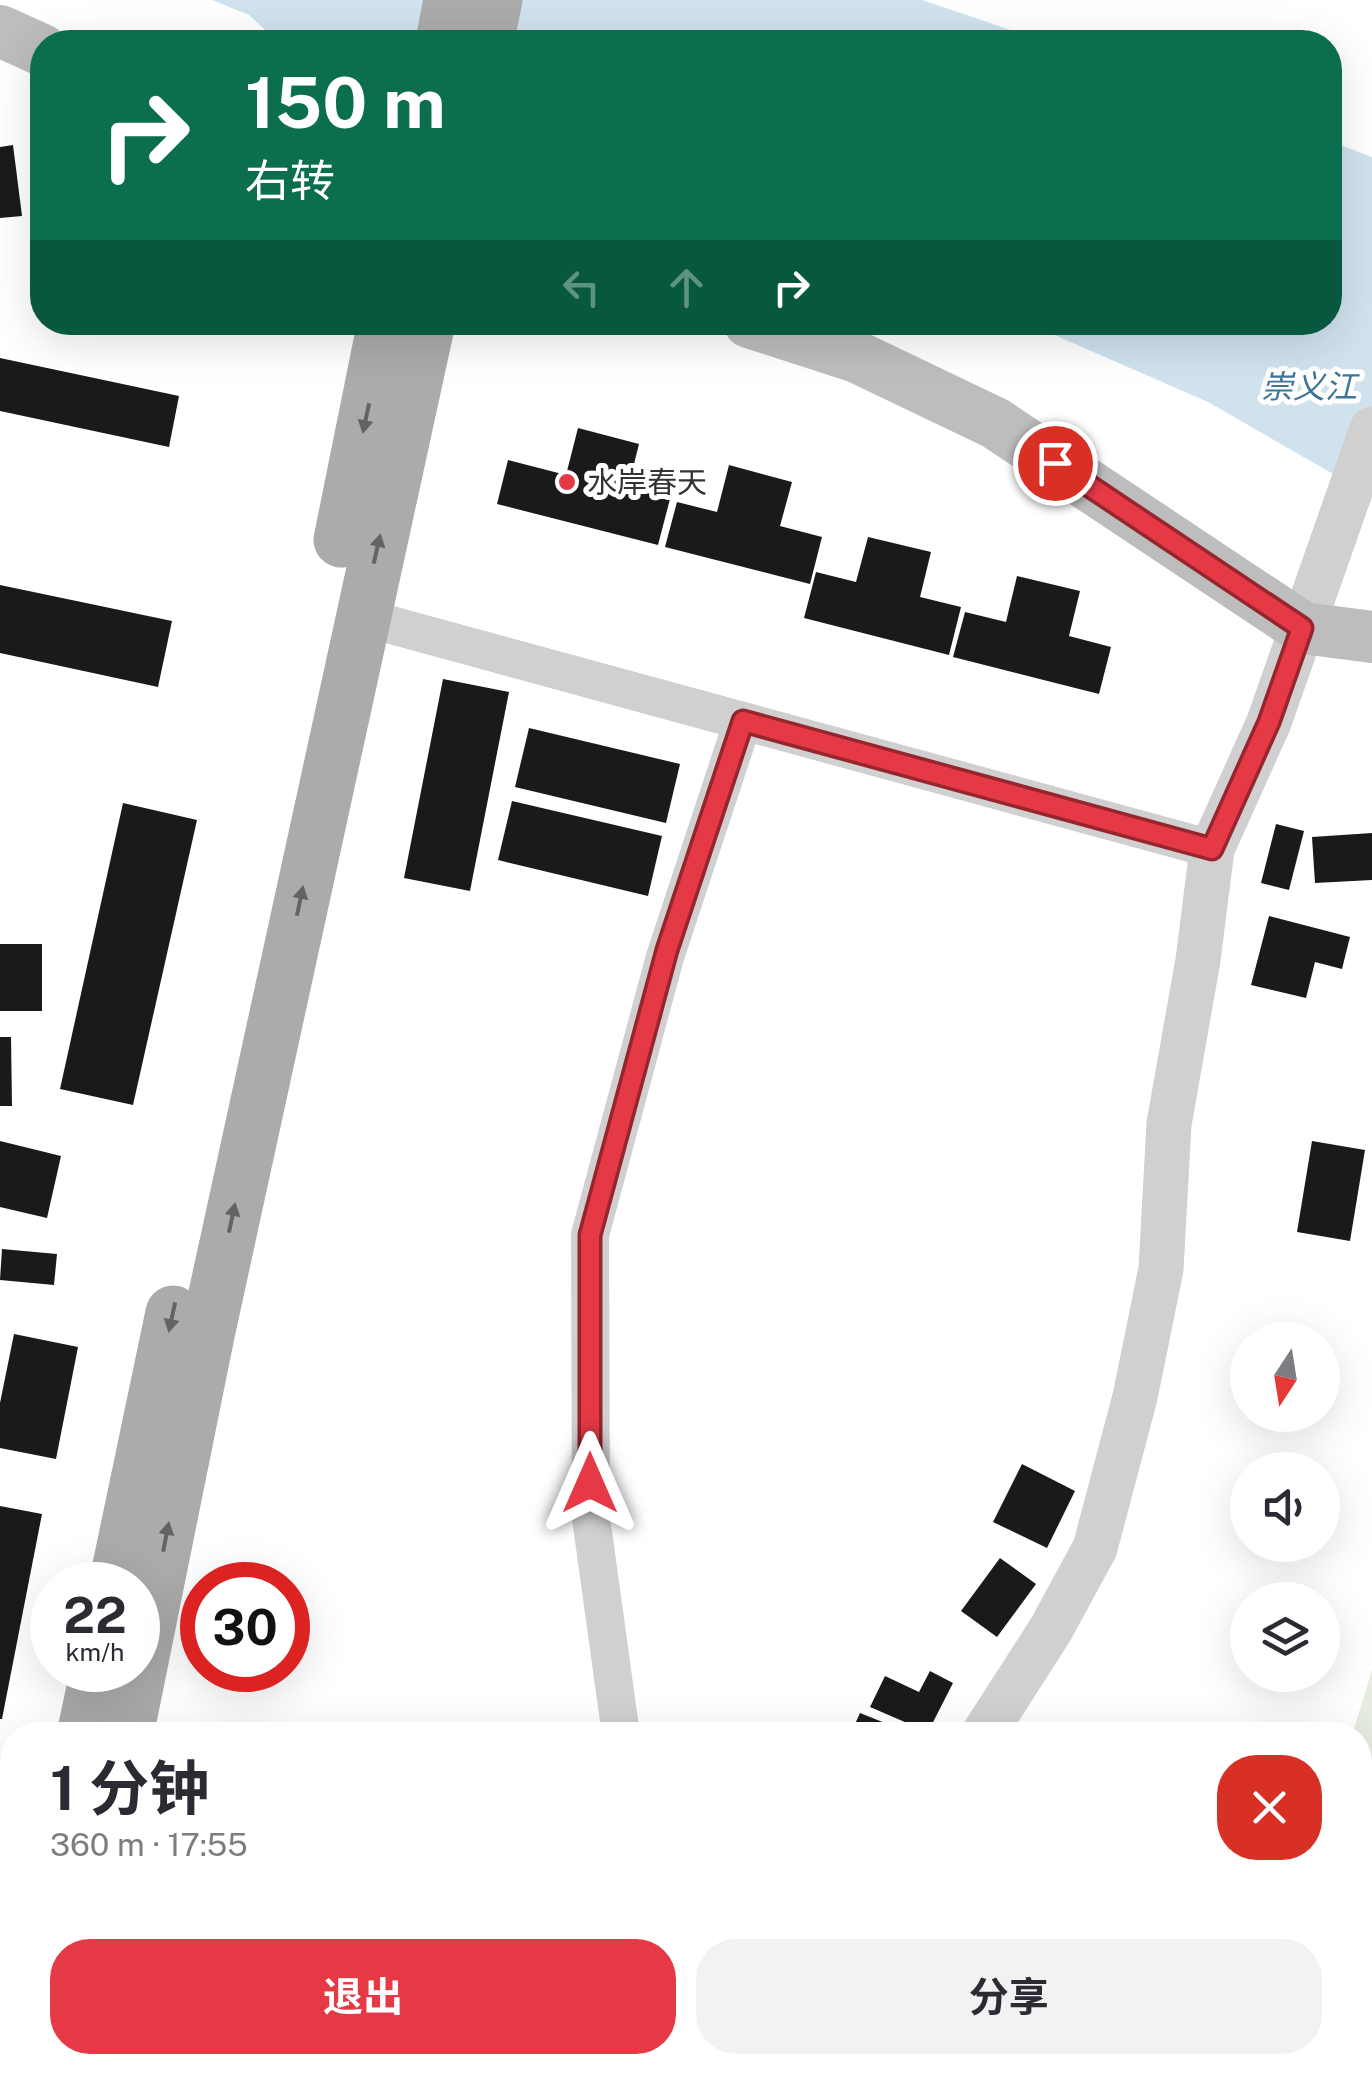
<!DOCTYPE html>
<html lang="zh">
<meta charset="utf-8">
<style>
body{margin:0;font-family:"Public Sans","Noto Sans SC",sans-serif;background:#f2f2f3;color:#2b2b33;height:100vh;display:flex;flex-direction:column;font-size:38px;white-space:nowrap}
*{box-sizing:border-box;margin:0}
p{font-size:32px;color:#7c7c81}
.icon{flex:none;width:55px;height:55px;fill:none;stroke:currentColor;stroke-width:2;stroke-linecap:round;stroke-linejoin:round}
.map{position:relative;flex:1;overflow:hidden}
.sheet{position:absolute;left:0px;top:1722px;width:1372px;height:352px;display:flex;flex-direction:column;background:#fff;border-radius:40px 40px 0 0;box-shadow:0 10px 40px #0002}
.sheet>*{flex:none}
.top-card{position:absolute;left:30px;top:30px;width:1312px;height:305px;border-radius:40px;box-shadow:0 10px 40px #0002;background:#0b6e4f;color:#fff;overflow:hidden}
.needle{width:65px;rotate:192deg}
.controls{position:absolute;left:1230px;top:1322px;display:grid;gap:20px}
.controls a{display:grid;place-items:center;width:110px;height:110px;border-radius:50%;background:#fff;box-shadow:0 10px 40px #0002;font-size:50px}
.speed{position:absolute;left:30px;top:1562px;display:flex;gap:20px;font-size:50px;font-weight:700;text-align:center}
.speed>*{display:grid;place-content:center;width:130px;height:130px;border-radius:50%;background:#fff;box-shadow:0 10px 40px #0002;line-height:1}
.speed small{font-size:25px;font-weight:400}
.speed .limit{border:15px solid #d22;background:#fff;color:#111}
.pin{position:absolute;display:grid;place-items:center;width:85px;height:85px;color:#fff;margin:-42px;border:5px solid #fff;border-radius:50%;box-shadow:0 2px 10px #0007}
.me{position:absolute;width:110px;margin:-55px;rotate:0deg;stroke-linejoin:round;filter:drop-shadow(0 0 8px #0008)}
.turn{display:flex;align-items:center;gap:35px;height:210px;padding:0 50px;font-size:45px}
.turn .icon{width:130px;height:130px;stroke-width:2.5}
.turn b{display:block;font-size:70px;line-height:85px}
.lanes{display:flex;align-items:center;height:95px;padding:0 50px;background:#0003;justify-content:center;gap:50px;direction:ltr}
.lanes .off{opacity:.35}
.round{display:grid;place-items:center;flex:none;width:105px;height:105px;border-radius:40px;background:#f2f2f3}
.head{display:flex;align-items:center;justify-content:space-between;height:170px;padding:0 50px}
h1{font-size:60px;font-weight:700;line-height:75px}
.cta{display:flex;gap:20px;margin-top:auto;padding:20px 50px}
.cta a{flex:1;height:115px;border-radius:40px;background:#e63946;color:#fff;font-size:40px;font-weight:700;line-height:115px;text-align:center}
.cta a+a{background:#f2f2f3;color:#2b2b33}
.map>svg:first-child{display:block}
</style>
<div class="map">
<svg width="1372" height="2073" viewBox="0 0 1372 2073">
<rect width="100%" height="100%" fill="#fff"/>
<polygon fill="#e6ecdf" points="1372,1670 1372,2073 1146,2073 1179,2062 1360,2062 1360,1735 1352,1735"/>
<g fill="#cfe2ee">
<polygon points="212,0 922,0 1046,42 278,42 249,15"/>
<polygon points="1330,141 1372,157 1372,487 1333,474 1208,402 1027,323 1330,322"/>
</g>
<g fill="#1a1a1a">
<polygon points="13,145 22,216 0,218 0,147"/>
<polygon points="0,358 179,396 169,447 0,411"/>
<polygon points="578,428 639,444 628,488 670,499 658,545 497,504 508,460 566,475"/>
<polygon points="729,465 792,482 780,526 822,537 810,584 665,547 677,502 717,512"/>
<polygon points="868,537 931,552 920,597 961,607 949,655 804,618 816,572 856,582"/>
<polygon points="1017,576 1080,591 1069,636 1111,647 1099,694 953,657 965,612 1006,622"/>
<polygon points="0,585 172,621 158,687 0,653"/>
<polygon points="443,679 509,692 470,891 404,878"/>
<polygon points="529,728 680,764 666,823 515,787"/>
<polygon points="512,801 662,836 648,896 498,860"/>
<polygon points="123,803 197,820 133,1105 60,1089"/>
<polygon points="1276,824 1304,831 1289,890 1261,883"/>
<polygon points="1372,833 1372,880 1315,883 1312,837"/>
<polygon points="1269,916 1350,937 1342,969 1315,962 1306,998 1251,985"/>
<rect x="0" y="944" width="42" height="67"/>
<polygon points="0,1037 11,1037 12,1106 0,1106"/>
<polygon points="0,1141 61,1156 47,1218 0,1207"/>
<polygon points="1312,1141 1365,1150 1350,1241 1297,1232"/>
<polygon points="2,1249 57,1254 54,1285 0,1280"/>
<polygon points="14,1334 78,1347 56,1459 0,1448 0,1403"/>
<polygon points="1022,1464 1075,1491 1047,1548 993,1522"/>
<polygon points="0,1506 42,1514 2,1719 0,1719"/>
<polygon points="1000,1558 1036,1584 997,1637 961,1611"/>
<polygon points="930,1671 953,1683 928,1732 870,1707 885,1676 919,1692"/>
<polygon points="860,1713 905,1731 904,1735 850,1735"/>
</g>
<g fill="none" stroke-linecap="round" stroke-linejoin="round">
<g stroke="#d0d0d0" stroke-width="38">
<polyline points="362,617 1212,849"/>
<polyline points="621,1735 591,1518 590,1235 665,957 743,721"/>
<polyline points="667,2062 669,2073"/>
</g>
<g stroke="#d0d0d0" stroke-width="45">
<polyline points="983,1735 1051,1629 1095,1548 1135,1397 1161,1269 1169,1124 1198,960 1212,849 1269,722 1372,429"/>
<polyline points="783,2073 787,2062"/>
</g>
<g stroke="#bdbdbd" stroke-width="52">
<polyline points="0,31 42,50"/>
<polyline points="749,322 857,357 995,423 1303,628 1372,637"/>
</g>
<g stroke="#ababab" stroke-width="55">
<polyline points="443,42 451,0"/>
<polyline points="486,42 495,0"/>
<polyline points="341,540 385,322"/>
<polyline points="116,1585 173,1313"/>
<polyline points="84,1735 98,1670"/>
<polyline points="126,1735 207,1335 428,322"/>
<polyline points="15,2073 17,2062"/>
<polyline points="60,2073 61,2062"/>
</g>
</g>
<defs><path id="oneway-solid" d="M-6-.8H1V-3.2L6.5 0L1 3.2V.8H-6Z" transform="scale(2.5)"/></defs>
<g fill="#636363">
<use href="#oneway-solid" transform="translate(366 418) rotate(102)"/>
<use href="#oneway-solid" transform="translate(377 549) rotate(-77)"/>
<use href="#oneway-solid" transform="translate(300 901) rotate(-78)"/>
<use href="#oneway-solid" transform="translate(232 1218) rotate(-78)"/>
<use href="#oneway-solid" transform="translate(172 1317) rotate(102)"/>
<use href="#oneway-solid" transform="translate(166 1537) rotate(-79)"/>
</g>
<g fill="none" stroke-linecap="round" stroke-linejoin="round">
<g stroke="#96252e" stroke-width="25">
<polyline id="route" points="590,1483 590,1235 667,950 743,721 1212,849 1269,722 1302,628 1055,463"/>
</g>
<use href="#route" stroke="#e63946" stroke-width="18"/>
</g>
<circle fill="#e63946" stroke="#fff" stroke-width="4" cx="567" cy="482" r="10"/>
<g text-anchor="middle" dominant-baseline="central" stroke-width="10" stroke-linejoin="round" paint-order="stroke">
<g font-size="30" fill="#333" stroke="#fff" text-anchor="start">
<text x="587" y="482">水岸春天</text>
</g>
<g font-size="32" font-style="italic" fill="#3f7597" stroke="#fff">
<text x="1309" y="386">崇义江</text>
</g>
</g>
</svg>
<div class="controls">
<a><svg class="needle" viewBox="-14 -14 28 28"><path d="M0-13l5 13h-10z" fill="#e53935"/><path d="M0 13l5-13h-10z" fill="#7c7c81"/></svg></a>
<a><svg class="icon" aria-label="sound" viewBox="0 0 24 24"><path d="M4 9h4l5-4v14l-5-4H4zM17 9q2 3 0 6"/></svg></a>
<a><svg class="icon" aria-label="layers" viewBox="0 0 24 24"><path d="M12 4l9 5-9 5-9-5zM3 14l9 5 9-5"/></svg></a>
</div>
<div class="speed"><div>22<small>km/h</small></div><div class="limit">30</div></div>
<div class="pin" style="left:1055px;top:463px;background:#d93025"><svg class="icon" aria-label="arrive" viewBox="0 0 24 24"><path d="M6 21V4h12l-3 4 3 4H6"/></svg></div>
<svg class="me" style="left:590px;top:1483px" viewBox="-20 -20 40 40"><path d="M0-17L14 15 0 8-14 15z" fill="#e63946" stroke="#fff" stroke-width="4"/></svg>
<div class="top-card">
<div class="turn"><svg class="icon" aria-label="right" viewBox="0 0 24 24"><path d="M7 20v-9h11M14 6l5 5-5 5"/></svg><div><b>150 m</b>右转</div></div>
<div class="lanes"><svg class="icon off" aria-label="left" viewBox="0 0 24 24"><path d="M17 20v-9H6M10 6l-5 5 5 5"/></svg><svg class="icon off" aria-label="ahead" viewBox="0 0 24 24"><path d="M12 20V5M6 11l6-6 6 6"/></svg><svg class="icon" aria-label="right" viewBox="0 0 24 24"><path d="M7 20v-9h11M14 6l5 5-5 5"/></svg></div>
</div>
<section class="sheet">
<div class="head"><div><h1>1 分钟</h1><p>360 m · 17:55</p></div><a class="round" style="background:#d93025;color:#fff"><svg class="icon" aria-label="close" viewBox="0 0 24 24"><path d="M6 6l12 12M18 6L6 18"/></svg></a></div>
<div class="cta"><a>退出</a><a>分享</a></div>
</section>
</div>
